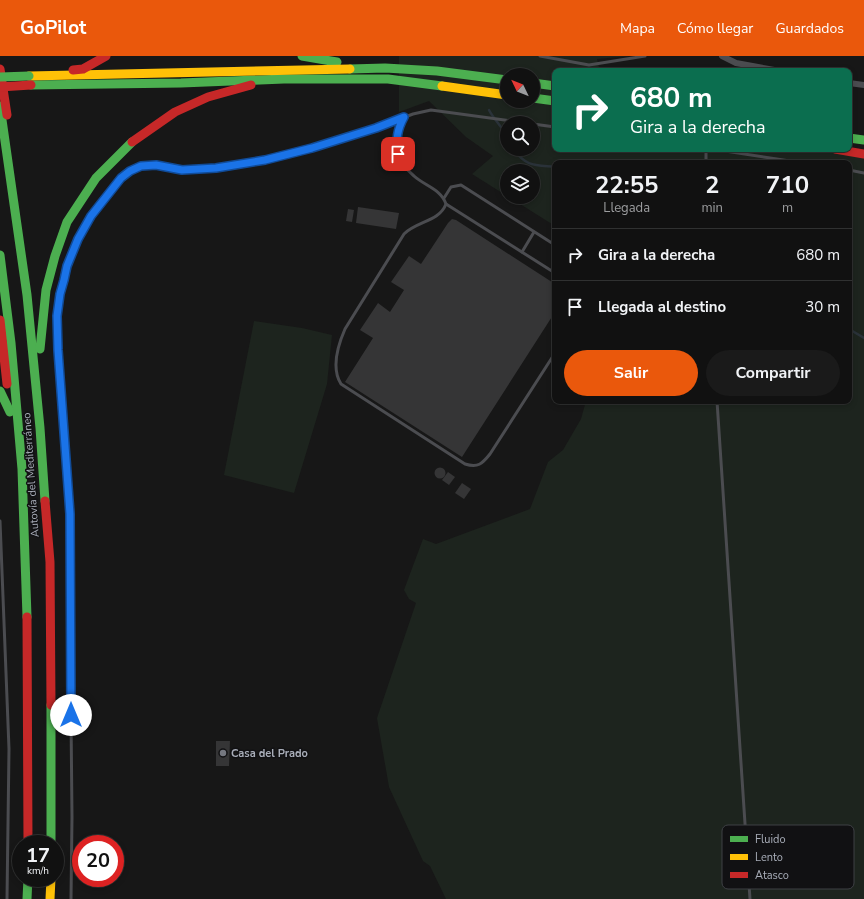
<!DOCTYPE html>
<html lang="es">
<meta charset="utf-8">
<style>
body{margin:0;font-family:"Nunito Sans",sans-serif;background:#1a1a1a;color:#f1f3f6;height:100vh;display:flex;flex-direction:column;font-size:15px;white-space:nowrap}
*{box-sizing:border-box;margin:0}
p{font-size:13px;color:#9c9d9f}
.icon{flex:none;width:22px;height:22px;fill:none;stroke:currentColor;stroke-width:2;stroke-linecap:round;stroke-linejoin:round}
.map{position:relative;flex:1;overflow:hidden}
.drawer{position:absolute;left:552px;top:104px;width:300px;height:244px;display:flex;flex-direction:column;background:#111;border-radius:8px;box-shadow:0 2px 6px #0003,0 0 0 1px #303131}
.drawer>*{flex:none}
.top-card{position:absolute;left:552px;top:12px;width:300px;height:84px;border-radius:8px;box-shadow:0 2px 6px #0003,0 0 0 1px #303131;background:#0b6e4f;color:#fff;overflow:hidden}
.needle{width:26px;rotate:313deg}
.buttons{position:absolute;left:500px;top:12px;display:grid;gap:8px}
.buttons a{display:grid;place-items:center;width:40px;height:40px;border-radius:50%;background:#111;box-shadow:0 2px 6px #0003,0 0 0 1px #303131;font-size:20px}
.speed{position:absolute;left:12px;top:779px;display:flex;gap:8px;font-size:20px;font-weight:700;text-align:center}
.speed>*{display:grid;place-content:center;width:52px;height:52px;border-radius:50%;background:#111;box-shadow:0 2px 6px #0003,0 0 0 1px #303131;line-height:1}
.speed small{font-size:10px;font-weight:400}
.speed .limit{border:6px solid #d22;background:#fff;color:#111}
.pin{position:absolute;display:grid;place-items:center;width:34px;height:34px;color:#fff;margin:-17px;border-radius:8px;box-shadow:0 2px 6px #0006}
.me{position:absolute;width:44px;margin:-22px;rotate:0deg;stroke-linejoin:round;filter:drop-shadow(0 0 3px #0008)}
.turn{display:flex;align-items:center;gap:14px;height:84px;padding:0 12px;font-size:18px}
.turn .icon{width:52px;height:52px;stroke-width:2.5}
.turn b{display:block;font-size:28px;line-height:34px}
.eta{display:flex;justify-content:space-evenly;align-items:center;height:68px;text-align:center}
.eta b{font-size:24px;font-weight:700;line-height:28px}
.action{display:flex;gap:8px;margin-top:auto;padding:8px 12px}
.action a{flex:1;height:46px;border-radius:24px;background:#ea580c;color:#fff;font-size:16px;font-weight:700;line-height:46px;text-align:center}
.action a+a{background:#1a1a1a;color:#f1f3f6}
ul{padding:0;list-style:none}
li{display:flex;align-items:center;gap:12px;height:52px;padding:0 12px;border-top:1px solid #303131}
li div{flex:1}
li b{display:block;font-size:15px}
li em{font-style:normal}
header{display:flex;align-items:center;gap:24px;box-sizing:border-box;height:56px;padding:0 20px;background:#ea580c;color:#fff}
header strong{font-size:19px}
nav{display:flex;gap:22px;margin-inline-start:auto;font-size:14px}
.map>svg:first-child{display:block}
</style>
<header>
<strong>GoPilot</strong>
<nav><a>Mapa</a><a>Cómo llegar</a><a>Guardados</a></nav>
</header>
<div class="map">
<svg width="864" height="843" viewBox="0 0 864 843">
<rect width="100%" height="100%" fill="#171717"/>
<g fill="#1d241e" fill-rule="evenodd">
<path d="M399,0H629L597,3L600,15H555V93H827L864,99V843H446L430,810L423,805L389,731L377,662L416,547L409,543L404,534L423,483L436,488L530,453L548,406L563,394L581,363L586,345H849V107H555V170L509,141H533V115H507V140L472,118L493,100L466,81L429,45L399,56ZM507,19H533V45H507ZM507,67H533V93H507Z"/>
<polygon points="254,265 302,272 332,279 327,328 294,437 224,419"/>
</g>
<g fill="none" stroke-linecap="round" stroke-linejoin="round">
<g stroke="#2a3239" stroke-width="2.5">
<path d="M489,54C494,64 504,72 507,82"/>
<path d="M513,93C527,111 534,109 555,111"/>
<polyline points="849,273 864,282"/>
</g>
</g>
<g fill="#353536">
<polygon points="358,151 399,157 396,173 356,167"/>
<polygon points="348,153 354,154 352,166 346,165"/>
<polygon points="452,163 456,164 555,228 555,256 462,401 345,326 373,282 360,274 378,247 390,256 404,234 391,226 409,200 421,208 448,167"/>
<circle cx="440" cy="417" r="5.5"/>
<polygon points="448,416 455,421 449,429 442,424"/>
<polygon points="462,427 471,433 464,443 455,437"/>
<polygon points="216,685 230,685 229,710 216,710"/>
</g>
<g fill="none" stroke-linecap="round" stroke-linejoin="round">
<g stroke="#4b4c50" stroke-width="3">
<polyline points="540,0 589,9 645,0"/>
<path d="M404,61C393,81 395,105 414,120C425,130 441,133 446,148C439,166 417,165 404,178L345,273C338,289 331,312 341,328L465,408C478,412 482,408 490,398L555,297"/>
<polyline points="533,68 555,71"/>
<polyline points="706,93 706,107"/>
<polyline points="712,93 803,107"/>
<polyline points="849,114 864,117"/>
<polyline points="444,142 451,131 461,129 555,189"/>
<polyline points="446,148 555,217"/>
<polyline points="522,196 534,176"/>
<polyline points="717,345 750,843"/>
<polyline points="0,465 9,693 7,843"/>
<polyline points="71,843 72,761 69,458 58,294 57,260 60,238 67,210 78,183 91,160 121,123 130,115 141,109 156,109 182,114 216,112 265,104 313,92 376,72 413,58 431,54 527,67"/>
</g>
<g stroke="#4b4c50" stroke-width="6">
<polyline points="722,0 736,7 780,15"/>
<polyline points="849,27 864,29"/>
</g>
<g stroke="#4caf50" stroke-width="9">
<polyline points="302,0 337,6"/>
<polyline points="350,13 385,12 437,15 507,24"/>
<polyline points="533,27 555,30"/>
<polyline points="31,29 181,27 284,23 388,23 442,30"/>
<polyline points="533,42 555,45"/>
<polyline points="0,50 27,239 40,372 45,445"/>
<polyline points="849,82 864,84"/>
<polyline points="0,199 11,287 22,413 27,561"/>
<polyline points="40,293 46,234 55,200 67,166 96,122 132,86"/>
<polyline points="0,335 10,356"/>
<polyline points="51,788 51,649"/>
<polyline points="27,843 28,822"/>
</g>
<g stroke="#ffc107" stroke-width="9">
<polyline points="29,20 350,13"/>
<polyline points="442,30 507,39"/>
<polyline points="50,843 51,822"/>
</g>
<g stroke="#c62828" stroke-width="9">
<polyline points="0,13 7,59"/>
<polyline points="73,14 83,13 106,0"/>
<polyline points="132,86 175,56 208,41 251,29"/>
<polyline points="835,93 864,98"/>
<polyline points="0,264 7,328"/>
<polyline points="45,445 50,506 51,649"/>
<polyline points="27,561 28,788"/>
</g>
<polyline stroke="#4caf50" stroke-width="9" points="0,21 29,20"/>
<polyline stroke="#c62828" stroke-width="9" points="0,31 31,29"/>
</g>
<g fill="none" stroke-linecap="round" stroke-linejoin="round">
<g stroke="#114b97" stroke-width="10">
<path id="route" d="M71,659L70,458L58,294L57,260L60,238L64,224L67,210L78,183L91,160L121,122L130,115L141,110L156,109L182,114L216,112L265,104L312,92L376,72L404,61C397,74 396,83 398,98"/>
</g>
<use href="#route" stroke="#1a73e8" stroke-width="7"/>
</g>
<circle fill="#757880" stroke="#111113" stroke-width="1.5" cx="223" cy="697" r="4"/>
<g text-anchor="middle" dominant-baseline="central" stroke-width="3" stroke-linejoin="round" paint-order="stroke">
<g font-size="11" fill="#a8adb8" stroke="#111113">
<text transform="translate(31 419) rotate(-94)">Autovía del Mediterráneo</text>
</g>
<g font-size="11" font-weight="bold" fill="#a8adb8" stroke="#111113" text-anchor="start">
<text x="231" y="697">Casa del Prado</text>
</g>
</g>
<rect x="722" y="769" width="132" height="64" rx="6" fill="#111113" stroke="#3e4045" stroke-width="1"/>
<rect x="730" y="780" width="18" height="6" fill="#4caf50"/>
<rect x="730" y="798" width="18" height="6" fill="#ffc107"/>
<rect x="730" y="816" width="18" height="6" fill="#c62828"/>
<g font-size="11" fill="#a8adb8">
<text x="755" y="787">Fluido</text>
<text x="755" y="805">Lento</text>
<text x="755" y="823">Atasco</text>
</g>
</svg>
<div class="buttons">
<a><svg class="needle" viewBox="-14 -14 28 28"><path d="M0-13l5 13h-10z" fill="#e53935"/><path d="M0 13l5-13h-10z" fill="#9c9d9f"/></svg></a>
<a><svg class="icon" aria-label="search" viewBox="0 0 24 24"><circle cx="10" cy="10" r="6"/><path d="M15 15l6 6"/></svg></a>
<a><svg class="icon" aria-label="layers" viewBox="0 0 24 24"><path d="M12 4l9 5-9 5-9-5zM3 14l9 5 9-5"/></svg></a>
</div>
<div class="speed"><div>17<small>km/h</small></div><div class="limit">20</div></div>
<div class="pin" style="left:398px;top:98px;background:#d93025"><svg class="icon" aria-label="arrive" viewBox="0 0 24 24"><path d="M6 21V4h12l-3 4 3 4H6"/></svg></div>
<svg class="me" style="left:71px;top:659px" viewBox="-20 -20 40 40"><circle r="19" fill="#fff"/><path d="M0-13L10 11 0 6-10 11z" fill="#1a73e8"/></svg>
<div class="top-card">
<div class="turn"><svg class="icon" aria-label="right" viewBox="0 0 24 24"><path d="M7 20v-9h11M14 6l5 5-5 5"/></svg><div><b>680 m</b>Gira a la derecha</div></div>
</div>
<section class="drawer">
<div class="eta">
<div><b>22:55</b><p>Llegada</p></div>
<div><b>2</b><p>min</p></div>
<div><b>710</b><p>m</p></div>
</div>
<ul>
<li><svg class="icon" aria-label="right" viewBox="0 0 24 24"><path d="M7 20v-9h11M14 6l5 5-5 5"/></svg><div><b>Gira a la derecha</b></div><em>680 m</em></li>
<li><svg class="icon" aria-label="arrive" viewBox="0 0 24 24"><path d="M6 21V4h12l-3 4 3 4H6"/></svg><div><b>Llegada al destino</b></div><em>30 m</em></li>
</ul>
<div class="action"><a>Salir</a><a>Compartir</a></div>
</section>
</div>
